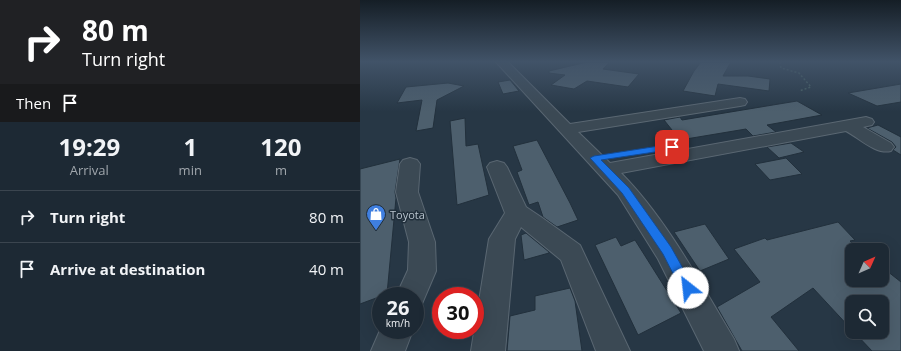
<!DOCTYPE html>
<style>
body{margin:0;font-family:"Open Sans",sans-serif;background:#2a3540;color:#f1f3f6;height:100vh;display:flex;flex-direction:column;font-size:15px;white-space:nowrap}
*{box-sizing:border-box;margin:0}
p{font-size:13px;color:#a0a6ac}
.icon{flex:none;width:22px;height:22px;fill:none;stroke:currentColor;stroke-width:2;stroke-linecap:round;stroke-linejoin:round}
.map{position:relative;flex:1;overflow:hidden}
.side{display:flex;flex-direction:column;background:#1d2934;width:360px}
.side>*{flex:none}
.hud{background:#202124;color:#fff;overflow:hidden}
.needle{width:26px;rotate:45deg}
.controls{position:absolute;left:485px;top:243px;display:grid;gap:8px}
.controls a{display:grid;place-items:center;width:44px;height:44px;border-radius:8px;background:#1d2934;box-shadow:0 4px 16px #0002,0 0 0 1px #3b454f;font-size:20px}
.speed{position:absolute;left:12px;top:287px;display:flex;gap:8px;font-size:20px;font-weight:700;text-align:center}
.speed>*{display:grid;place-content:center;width:52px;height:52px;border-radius:50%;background:#1d2934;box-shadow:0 4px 16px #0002,0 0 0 1px #3b454f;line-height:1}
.speed small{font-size:10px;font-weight:400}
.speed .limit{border:6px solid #d22;background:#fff;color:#111}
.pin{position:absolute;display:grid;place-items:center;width:34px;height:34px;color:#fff;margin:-17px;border-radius:8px;box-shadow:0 2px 6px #0006}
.me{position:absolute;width:44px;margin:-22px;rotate:331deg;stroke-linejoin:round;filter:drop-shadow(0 0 3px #0008)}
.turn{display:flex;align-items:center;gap:14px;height:84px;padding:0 16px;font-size:18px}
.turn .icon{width:52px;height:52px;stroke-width:2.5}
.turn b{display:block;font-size:28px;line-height:34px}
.then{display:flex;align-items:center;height:38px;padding:0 16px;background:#0003;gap:8px;font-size:15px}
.eta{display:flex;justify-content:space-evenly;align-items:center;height:68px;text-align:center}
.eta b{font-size:24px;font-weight:700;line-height:28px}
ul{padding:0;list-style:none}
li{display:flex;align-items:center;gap:12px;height:52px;padding:0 16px;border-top:1px solid #3b454f}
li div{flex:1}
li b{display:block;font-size:15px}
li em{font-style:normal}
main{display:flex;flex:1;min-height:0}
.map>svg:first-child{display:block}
</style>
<main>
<section class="side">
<div class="hud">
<div class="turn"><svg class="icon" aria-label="right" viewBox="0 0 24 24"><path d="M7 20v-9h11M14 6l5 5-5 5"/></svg><div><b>80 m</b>Turn right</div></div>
<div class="then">Then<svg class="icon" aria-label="arrive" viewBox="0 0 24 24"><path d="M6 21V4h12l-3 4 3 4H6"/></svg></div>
</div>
<div class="eta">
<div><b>19:29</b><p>Arrival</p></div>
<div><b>1</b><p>min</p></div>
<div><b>120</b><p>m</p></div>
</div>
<ul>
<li><svg class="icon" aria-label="right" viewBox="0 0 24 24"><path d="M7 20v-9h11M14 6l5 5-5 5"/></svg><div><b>Turn right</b></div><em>80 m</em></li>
<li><svg class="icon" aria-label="arrive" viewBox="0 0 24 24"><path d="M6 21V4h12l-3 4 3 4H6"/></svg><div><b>Arrive at destination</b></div><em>40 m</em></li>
</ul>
</section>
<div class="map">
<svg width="541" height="351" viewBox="0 0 541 351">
<rect width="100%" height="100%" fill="#273745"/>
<g fill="#4d5f6d" stroke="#22303c">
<polygon points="227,62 250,62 243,69 279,74 268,87 227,81 214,89 191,85 205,75 189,73 189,71"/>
<polygon points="341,62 371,62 363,76 388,76 410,79 409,91 358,84 355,96 323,91 334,71"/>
<polygon points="150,80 159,91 143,94 138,82"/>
<polygon points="88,83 104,86 77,100 73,128 56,131 62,100 37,103 46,87"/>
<polygon points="541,84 541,102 517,106 488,93"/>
<polygon points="437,101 462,115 407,125 416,132 393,136 386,129 320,140 304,120 320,117 322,120"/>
<polygon points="105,118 106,146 118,144 129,195 97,205 90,121"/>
<polygon points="518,125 541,137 541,155 533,150 536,147 532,142 507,128"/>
<polygon points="177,140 210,203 218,220 197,227 183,217 178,202 169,205 157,172 162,170 153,146"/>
<polygon points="431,143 444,152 419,158 407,147"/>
<polygon points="426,158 442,174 410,180 395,164"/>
<polygon points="40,159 35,192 36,198 27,294 0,304 0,169"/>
<polygon points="478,222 495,240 490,241 492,243 492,280 522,280 522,267 541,282 541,351 512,351 494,332 522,332 522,302 492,302 492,330 453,288 411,317 439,351 382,351 357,307 400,282 374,249 405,238 407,240"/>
<polygon points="345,224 369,259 340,271 314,232"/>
<polygon points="166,233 189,252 189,253 164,260 161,235"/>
<polygon points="256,237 261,246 275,240 321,313 278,335 235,245"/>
<polygon points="210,288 215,301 222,351 147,351 150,316 175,310 175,296"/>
</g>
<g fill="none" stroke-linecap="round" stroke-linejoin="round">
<g stroke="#5a6772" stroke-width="2">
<g id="minor">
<path d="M136,62H148L210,124L380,98L385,99L387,102L385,105L380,106L218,132L250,163L506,117L512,119L514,122L512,125L503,127L531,143L534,147L531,151C516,155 499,138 486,131L261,173C306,218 341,284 374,339L379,351H344L298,259L258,195Z"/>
<polygon points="50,158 57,160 60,164 58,192 75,242 76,271 61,306 55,309 55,296 36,296 48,270 49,242 36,192 40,164 43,160"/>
<polygon points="137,161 144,163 147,167 166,207 181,217 220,245 270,351 236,351 201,260 161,227 155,239 145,351 111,351 129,239 145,213 127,167 130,163"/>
<polygon points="21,328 21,330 53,330 45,351 11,351"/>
</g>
</g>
<polyline stroke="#496363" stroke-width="1.5" stroke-dasharray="2 2" stroke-linecap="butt" points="420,62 421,68 439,73 451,87 439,91"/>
<use href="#minor" fill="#3b4954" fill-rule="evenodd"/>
</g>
<linearGradient id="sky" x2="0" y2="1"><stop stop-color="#151e26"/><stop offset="0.55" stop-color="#415368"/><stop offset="1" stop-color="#415368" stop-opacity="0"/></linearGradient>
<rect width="541" height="112" fill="url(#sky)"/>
<polygon fill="#1a73e8" stroke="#114b97" points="312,144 315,145 315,149 241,160 269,188 311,247 334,288 332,293 328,295 323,293 303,254 262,193 230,158 234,156"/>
<defs>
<g id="shop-pin" transform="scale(1)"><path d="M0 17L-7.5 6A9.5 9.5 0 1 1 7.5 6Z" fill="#3f7fe0" stroke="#202e3a"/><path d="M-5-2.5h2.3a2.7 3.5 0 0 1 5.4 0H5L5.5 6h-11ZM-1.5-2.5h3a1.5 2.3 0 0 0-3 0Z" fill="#fff"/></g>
</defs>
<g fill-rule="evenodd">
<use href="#shop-pin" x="16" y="214"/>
</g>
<g text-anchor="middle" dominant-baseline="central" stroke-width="3" stroke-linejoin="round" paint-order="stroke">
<g font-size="11" fill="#b9c4ce" stroke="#202e3a" text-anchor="start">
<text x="30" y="214">Toyota</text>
</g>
</g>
</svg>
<div class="controls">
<a><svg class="needle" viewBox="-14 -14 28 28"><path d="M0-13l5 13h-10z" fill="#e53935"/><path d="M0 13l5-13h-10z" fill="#a0a6ac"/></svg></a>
<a><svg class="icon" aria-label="search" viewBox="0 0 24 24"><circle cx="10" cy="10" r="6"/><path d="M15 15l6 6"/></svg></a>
</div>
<div class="speed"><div>26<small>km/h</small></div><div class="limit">30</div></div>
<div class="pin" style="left:312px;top:147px;background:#d93025"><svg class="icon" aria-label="arrive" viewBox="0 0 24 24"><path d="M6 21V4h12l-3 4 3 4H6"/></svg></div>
<svg class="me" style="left:328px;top:288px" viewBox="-20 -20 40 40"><circle r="19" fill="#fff"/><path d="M0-13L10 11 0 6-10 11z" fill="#1a73e8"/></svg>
</div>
</main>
